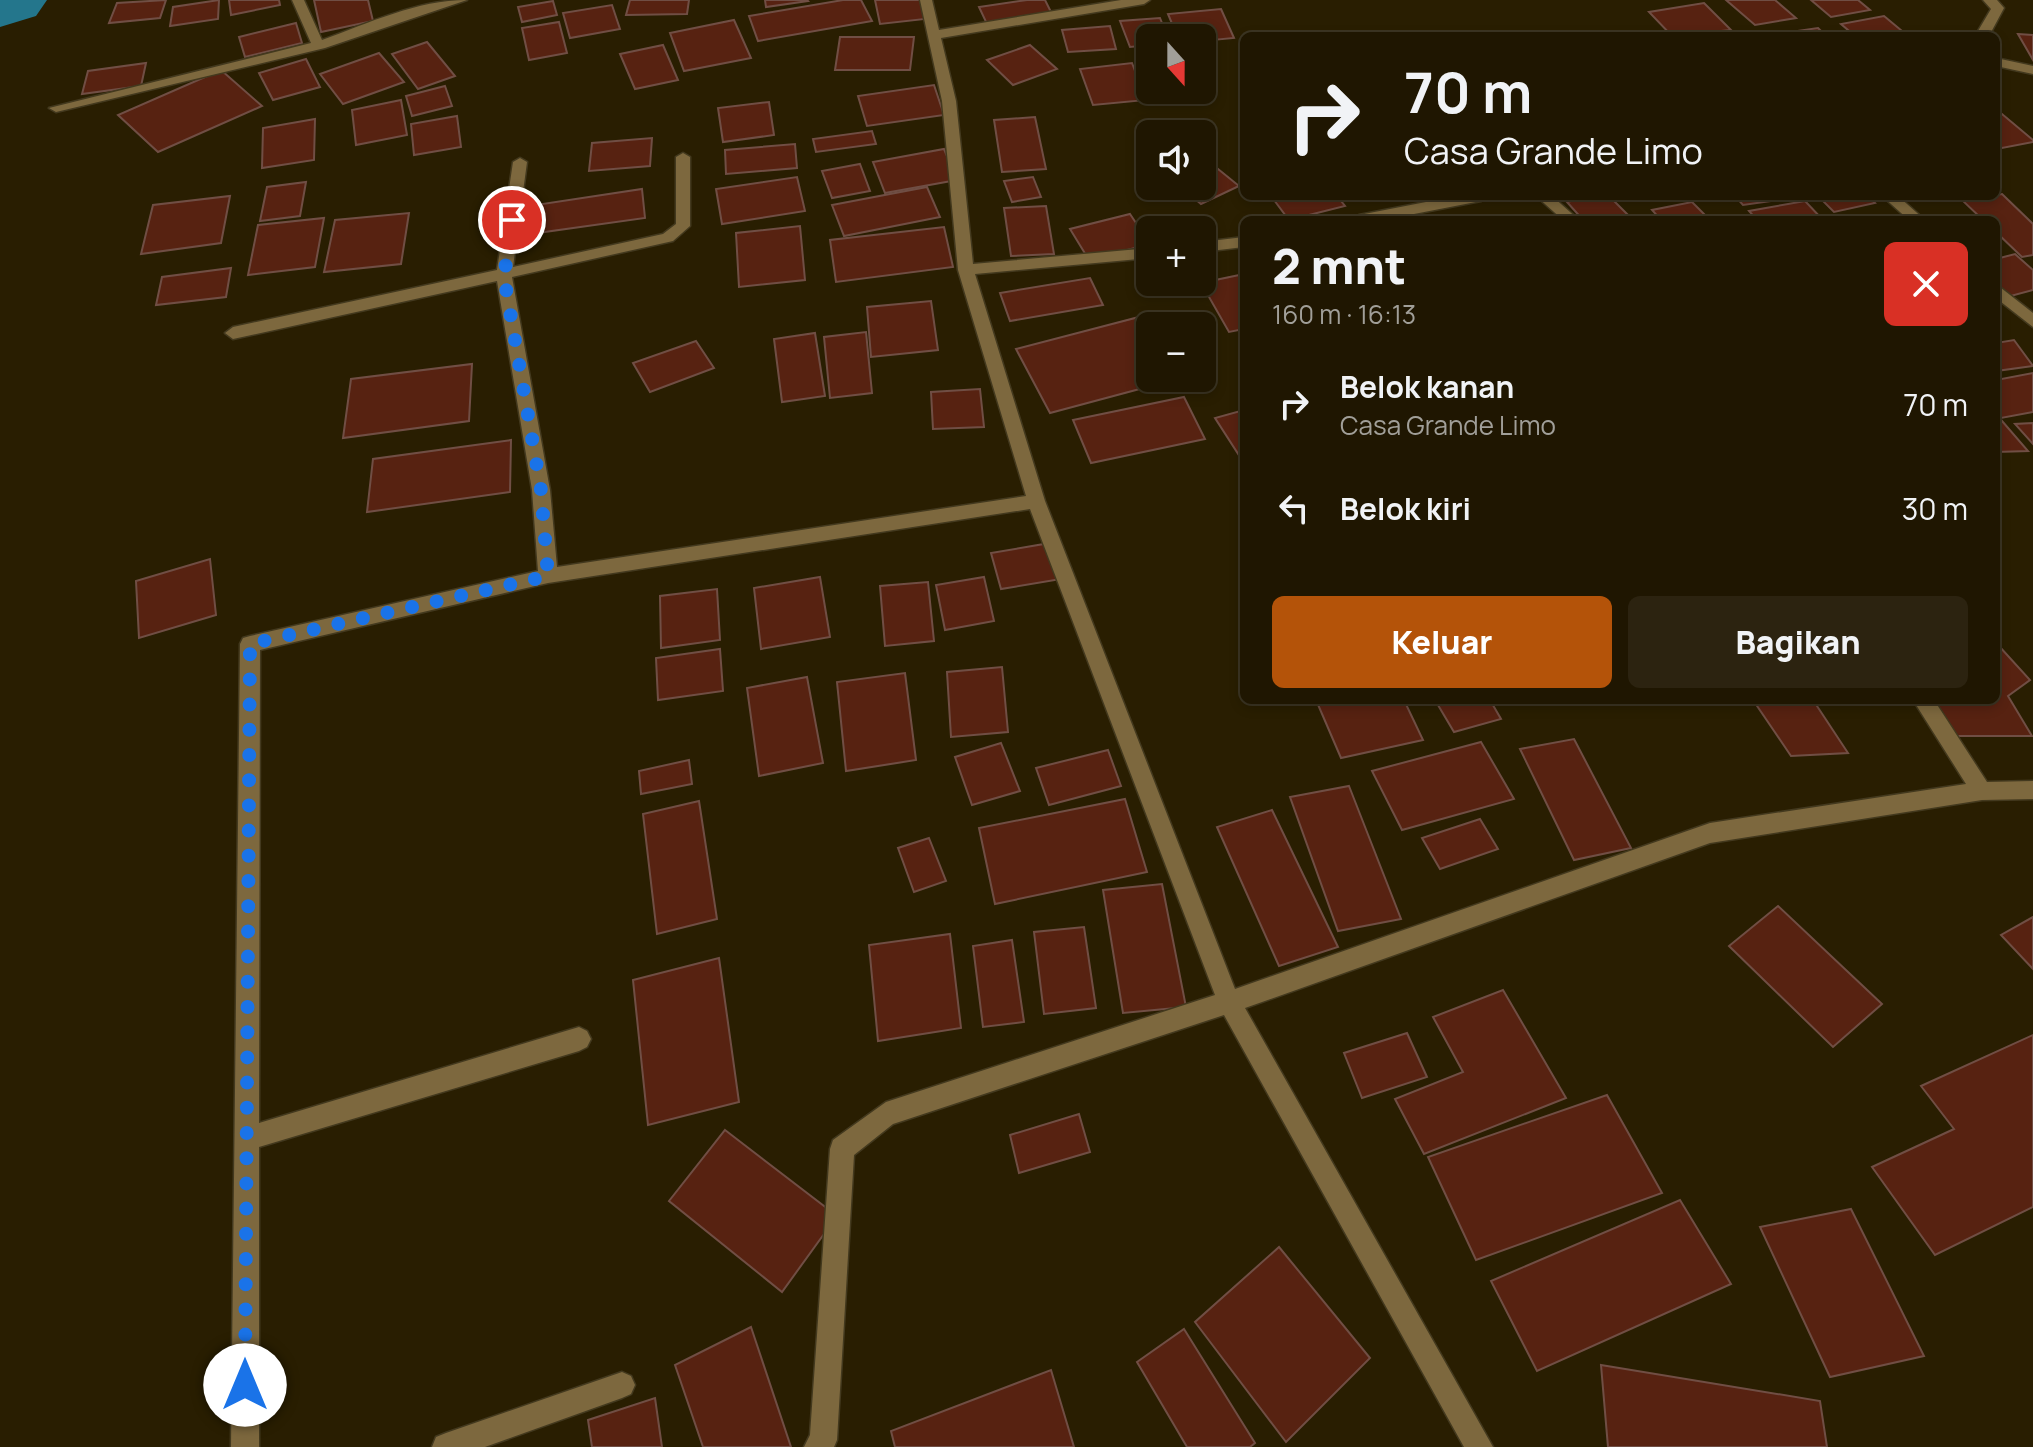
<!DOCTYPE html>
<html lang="id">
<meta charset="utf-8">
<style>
body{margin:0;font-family:Manrope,sans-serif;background:#2c2310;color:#f1f3f6;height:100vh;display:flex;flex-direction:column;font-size:30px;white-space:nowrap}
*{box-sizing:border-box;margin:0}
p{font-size:26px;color:#a19f99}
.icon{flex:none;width:44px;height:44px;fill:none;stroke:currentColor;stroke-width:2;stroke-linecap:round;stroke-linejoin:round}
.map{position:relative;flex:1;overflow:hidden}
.side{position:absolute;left:1240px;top:216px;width:760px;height:488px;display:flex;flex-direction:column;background:#1f1601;border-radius:12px;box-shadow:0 4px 12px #0003,0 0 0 2px #3c3523}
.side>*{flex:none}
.hud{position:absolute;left:1240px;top:32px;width:760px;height:168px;border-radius:12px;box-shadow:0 4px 12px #0003,0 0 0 2px #3c3523;background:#1f1601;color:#f1f3f6;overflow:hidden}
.needle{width:52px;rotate:159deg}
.tools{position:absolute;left:1136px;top:24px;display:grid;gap:16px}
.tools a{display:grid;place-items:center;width:80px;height:80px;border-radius:12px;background:#1f1601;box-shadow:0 4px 12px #0003,0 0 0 2px #3c3523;font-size:40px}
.pin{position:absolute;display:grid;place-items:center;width:68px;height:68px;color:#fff;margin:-34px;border:4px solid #fff;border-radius:50%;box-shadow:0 2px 8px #0007}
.me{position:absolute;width:88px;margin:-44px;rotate:0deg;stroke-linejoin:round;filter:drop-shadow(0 0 6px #0008)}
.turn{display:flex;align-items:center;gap:28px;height:168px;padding:0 32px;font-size:36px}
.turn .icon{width:104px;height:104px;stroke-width:2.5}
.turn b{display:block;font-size:56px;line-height:68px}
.round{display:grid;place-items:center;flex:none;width:84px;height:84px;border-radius:12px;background:#2c2310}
.head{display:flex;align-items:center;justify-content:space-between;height:136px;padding:0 32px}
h1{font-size:48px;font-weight:800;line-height:60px}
.action{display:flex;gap:16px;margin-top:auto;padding:16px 32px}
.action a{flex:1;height:92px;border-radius:12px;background:#b45309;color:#fff;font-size:32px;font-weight:800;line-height:92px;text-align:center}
.action a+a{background:#2c2310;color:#f1f3f6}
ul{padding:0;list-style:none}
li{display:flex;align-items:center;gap:24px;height:104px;padding:0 32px}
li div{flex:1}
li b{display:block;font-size:30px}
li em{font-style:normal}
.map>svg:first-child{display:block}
</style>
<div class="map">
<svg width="2033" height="1447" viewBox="0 0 2033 1447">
<rect width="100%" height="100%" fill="#291e01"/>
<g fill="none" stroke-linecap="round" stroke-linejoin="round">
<polygon fill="#24768c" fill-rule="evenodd" points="0,0 47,0 36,16 0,27"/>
</g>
<g fill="#572211" stroke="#704e44" stroke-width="2">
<polygon points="166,0 160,18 109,23 117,3"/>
<polygon points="219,0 218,19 170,26 173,7"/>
<polygon points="229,0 279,0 280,5 231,15"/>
<polygon points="314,0 368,0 373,21 321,32"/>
<polygon points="630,0 689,0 687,14 626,15"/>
<polygon points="765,0 807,0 808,1 766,7"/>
<polygon points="843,0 861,0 872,21 758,41 749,16"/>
<polygon points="875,0 920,0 925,19 880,24"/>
<polygon points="1027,0 1045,0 1052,14 987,24 979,7"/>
<polygon points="1726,0 1775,0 1796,18 1755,25"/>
<polygon points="1811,0 1858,0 1870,10 1831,17"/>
<polygon points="553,1 557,15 522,22 518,7"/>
<polygon points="1704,3 1731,30 1672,36 1649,12"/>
<polygon points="612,5 620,29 570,38 563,13"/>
<polygon points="1221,9 1234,38 1202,41 1202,38 1178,38 1168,14"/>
<polygon points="1884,16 1908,36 1855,36 1841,24"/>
<polygon points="1160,18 1168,38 1150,38 1150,45 1130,47 1120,21"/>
<polygon points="734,20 751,58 684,71 670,33"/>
<polygon points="559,22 567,53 529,60 522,28"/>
<polygon points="296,23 302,43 245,57 239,37"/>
<polygon points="1110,26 1116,49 1068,52 1062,30"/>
<polygon points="1818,28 1826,36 1776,34"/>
<polygon points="2018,34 2033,35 2033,60"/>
<polygon points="840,37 914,37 910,70 835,70"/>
<polygon points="427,42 455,76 418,89 392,54"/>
<polygon points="663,45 678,80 635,89 620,54"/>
<polygon points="1030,45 1057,69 1013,85 987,60"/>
<polygon points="379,53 404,82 343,104 320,74"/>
<polygon points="306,59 320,87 273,100 259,73"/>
<polygon points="146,63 141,86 82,94 88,71"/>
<polygon points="1132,63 1146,100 1093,105 1080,69"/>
<polygon points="221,70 262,106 158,152 118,115"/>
<polygon points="934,85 944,115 867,126 858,96"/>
<polygon points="445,86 452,106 412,116 406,96"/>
<polygon points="401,100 407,135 356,145 352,110"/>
<polygon points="769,102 774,135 723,142 718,108"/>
<polygon points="1996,109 2033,140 2033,142 2002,148 1996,143"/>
<polygon points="457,116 461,147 414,155 411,124"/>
<polygon points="1035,117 1046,169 1002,172 994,120"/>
<polygon points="315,119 314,160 262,168 263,128"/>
<polygon points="872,131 876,144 816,152 813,139"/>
<polygon points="652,138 650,166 589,171 592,143"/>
<polygon points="795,144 797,168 726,174 725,150"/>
<polygon points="944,149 957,180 885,193 873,162"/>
<polygon points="1202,156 1239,186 1201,204 1180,186 1202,186"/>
<polygon points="860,164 870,191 832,198 822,171"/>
<polygon points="797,177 805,211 722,224 716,189"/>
<polygon points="1033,177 1041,197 1012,202 1004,181"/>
<polygon points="306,182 300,216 260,221 267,187"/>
<polygon points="927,187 940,217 844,236 832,205"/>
<polygon points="642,189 645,218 530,234 529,206"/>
<polygon points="2002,194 2033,224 2033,255 2022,257 1996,232 1996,220 1983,220 1963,201"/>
<polygon points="230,196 221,243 141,254 153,205"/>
<polygon points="1271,196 1337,196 1345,206 1289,220"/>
<polygon points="1591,196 1609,196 1630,217 1583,220 1567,202"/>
<polygon points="1735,196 1798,196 1799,197 1743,205"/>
<polygon points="1818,196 1868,196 1875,203 1834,212"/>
<polygon points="1805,201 1823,220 1757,220 1749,211"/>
<polygon points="1692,202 1710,220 1661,220 1652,210"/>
<polygon points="1046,206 1054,254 1011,256 1004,208"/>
<polygon points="409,213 401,264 324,272 335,220"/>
<polygon points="1130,214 1150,244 1089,260 1070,229"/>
<polygon points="324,218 315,267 248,275 258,225"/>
<polygon points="800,226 805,280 739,287 736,233"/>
<polygon points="944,227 953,267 836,282 830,240"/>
<polygon points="2015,254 2033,270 2033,290 2007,297 1996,288 1996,259"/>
<polygon points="231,268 226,297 156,305 162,277"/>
<polygon points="1244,274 1244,329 1229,332 1201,283"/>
<polygon points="1090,278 1103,305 1010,321 1000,293"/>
<polygon points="931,301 938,350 871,357 867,307"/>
<polygon points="1139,317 1150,334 1150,378 1177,379 1050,413 1016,349"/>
<polygon points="866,332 872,393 830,398 824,337"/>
<polygon points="815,333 825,396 782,402 774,339"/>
<polygon points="2014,340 2033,366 1996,371 1996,343"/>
<polygon points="696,341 714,368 650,392 633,363"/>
<polygon points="472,364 469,421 343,438 351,379"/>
<polygon points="2033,373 2033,412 2001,418 1996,412 1996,380"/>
<polygon points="980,389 984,427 933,429 931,392"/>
<polygon points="1184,397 1205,439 1091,463 1073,420"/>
<polygon points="1244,410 1244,463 1215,418"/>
<polygon points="1996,414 2028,451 1996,452"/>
<polygon points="2033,423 2033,444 2015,424"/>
<polygon points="511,440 510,492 367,512 373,459"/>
<polygon points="1050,543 1061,579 1001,589 991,553"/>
<polygon points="210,559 216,615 139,638 136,581"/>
<polygon points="820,577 830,637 761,649 754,588"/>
<polygon points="984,577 994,621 945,630 936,585"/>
<polygon points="928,582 934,641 885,646 880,586"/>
<polygon points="717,589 720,640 661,648 660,596"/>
<polygon points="1999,646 2030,680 2008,696 2032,736 1957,736 1931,700 1996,700 1996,647"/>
<polygon points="720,649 723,691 658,700 656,658"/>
<polygon points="1002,667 1008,732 951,737 947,672"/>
<polygon points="905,673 916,760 846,771 837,682"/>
<polygon points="807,677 823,763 759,776 747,688"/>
<polygon points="1316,700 1404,700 1423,740 1341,758"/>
<polygon points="1435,700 1490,700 1501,719 1454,732"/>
<polygon points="1753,700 1813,700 1848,753 1791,756"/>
<polygon points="1574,739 1631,848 1574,860 1520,749"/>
<polygon points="1481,742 1514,799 1402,830 1372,771"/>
<polygon points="1001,743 1020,791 972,805 955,757"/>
<polygon points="1108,750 1121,786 1049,805 1036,768"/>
<polygon points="689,760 692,784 641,794 639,771"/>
<polygon points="1349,786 1401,919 1338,931 1290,797"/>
<polygon points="1125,799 1147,872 995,904 979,828"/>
<polygon points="699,801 717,919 657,934 643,814"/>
<polygon points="1272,810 1338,947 1279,966 1217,827"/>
<polygon points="1480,819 1498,849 1440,869 1422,838"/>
<polygon points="929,838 946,881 914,892 898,848"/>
<polygon points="1162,884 1186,1007 1123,1013 1103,890"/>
<polygon points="1778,906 1882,1004 1833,1047 1729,946"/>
<polygon points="2033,917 2033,969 2001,935"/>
<polygon points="1084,927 1096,1008 1044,1014 1034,932"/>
<polygon points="950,934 961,1028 878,1041 869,945"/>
<polygon points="1012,940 1024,1022 983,1027 973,946"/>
<polygon points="719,958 739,1102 648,1125 633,980"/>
<polygon points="1503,990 1566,1098 1424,1154 1395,1099 1463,1072 1433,1017"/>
<polygon points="1407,1033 1427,1077 1362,1098 1344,1053"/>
<polygon points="2033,1035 2033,1207 1935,1255 1872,1167 1954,1129 1921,1086"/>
<polygon points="1607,1095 1662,1193 1476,1260 1428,1157"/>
<polygon points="1079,1114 1090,1152 1019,1173 1010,1135"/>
<polygon points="725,1130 837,1216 782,1292 669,1201"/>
<polygon points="1680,1200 1731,1284 1537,1371 1491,1281"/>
<polygon points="1851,1209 1924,1356 1830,1377 1760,1227"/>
<polygon points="1279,1247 1370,1358 1286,1442 1195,1322"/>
<polygon points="751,1327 791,1447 703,1447 675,1365"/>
<polygon points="1184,1329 1255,1443 1250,1447 1187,1447 1137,1362"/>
<polygon points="1601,1365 1820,1401 1827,1447 1608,1447"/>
<polygon points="1051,1370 1074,1447 895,1447 891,1431"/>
<polygon points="655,1398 662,1447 592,1447 588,1420"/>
</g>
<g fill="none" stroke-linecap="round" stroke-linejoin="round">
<g stroke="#43391e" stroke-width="3">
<g id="minor">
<path d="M292,0H304L322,40C369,23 417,0 467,0L325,48L56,112L49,108L311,43Z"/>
<polygon points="920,0 932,0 939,30 1121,0 1150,0 1144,4 941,38 956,101 973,264 1150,248 1150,258 975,274 1045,501 1235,989 1710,823 1966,784 1913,700 1934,700 1987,782 2033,781 2033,799 1982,800 1710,843 1245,1008 1493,1447 1464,1447 1224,1015 893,1124 854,1155 837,1440 834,1447 804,1447 810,1435 830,1149 833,1140 886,1102 1215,995 1030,509 548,583 260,650 259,1123 579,1027 587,1031 591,1039 587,1047 579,1051 259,1147 259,1447 231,1447 240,644 243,638 250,636 538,571 532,490 497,281 233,339 225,333 233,327 497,270 513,162 520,158 527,162 513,267 663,234 676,224 676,157 683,153 690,157 690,226 673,241 512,277 550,490 557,567 1026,496 958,270 942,101"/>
<polygon points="1983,0 1997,0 2004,8 1989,36 1975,36 1991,9"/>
<polygon points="1996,58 2033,66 2033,74 1996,66"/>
<polygon points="1457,196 1488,196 1481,201 1383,220 1352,220 1359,215"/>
<polygon points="1536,196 1552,196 1579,220 1563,220"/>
<polygon points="1882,196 1898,196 1925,220 1909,220"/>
<polygon points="1244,237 1244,247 1202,252 1202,242"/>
<polygon points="1996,284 2033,313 2033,327 1996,298"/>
<polygon points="622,1372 631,1376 635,1385 631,1394 622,1398 485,1447 432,1447 436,1437 446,1433"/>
</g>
</g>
<use href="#minor" fill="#7d683e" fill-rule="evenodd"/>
</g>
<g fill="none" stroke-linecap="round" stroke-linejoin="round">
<polyline stroke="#1a73e8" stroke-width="14" stroke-dasharray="0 25.2" points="245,1385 250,644 548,576 541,490 504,277 512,220"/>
</g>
</svg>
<div class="tools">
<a><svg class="needle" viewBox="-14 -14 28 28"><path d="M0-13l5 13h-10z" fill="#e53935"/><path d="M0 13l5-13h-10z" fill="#a19f99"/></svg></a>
<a><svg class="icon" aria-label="sound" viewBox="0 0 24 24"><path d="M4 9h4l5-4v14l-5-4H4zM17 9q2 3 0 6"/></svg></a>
<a>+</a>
<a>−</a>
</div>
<div class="pin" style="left:512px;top:220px;background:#d93025"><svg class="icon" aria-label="arrive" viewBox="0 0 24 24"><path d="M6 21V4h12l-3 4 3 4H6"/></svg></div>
<svg class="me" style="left:245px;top:1385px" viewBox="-20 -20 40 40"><circle r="19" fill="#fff"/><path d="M0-13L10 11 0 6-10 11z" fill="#1a73e8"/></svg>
<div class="hud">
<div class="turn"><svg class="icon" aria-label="right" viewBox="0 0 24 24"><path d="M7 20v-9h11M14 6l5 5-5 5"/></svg><div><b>70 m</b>Casa Grande Limo</div></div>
</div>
<section class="side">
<div class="head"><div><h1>2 mnt</h1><p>160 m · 16:13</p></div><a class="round" style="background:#d93025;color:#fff"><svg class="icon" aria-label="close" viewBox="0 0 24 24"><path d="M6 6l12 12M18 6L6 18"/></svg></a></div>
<ul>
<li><svg class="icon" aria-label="right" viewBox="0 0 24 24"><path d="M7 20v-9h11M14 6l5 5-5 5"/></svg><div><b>Belok kanan</b><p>Casa Grande Limo</p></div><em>70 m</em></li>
<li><svg class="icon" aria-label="left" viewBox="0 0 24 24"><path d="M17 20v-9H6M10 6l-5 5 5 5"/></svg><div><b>Belok kiri</b></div><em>30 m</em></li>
</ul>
<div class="action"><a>Keluar</a><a>Bagikan</a></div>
</section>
</div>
